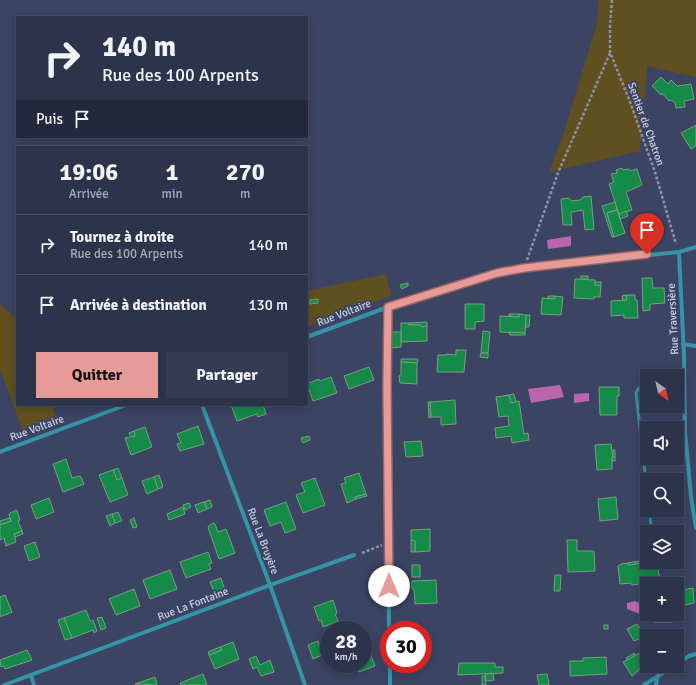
<!DOCTYPE html>
<html lang="fr">
<meta charset="utf-8">
<style>
body{margin:0;font-family:Signika,sans-serif;background:#353b52;color:#f1f3f6;height:100vh;display:flex;flex-direction:column;font-size:15px;white-space:nowrap}
*{box-sizing:border-box;margin:0}
p{font-size:13px;color:#a7aab5}
.icon{flex:none;width:22px;height:22px;fill:none;stroke:currentColor;stroke-width:2;stroke-linecap:round;stroke-linejoin:round}
.map{position:relative;flex:1;overflow:hidden}
.side{position:absolute;left:16px;top:146px;width:292px;height:260px;display:flex;flex-direction:column;background:#2d334b;border-radius:0px;box-shadow:0 2px 10px #0003,0 0 0 1px #484e63}
.side>*{flex:none}
.top-card{position:absolute;left:16px;top:16px;width:292px;height:122px;border-radius:0px;box-shadow:0 2px 10px #0003,0 0 0 1px #484e63;background:#2d334b;color:#f1f3f6;overflow:hidden}
.needle{width:26px;rotate:146deg}
.fabs{position:absolute;left:640px;top:369px;display:grid;gap:8px}
.fabs a{display:grid;place-items:center;width:44px;height:44px;border-radius:0px;background:#2d334b;box-shadow:0 2px 10px #0003,0 0 0 1px #484e63;font-size:20px}
.speed{position:absolute;left:320px;top:621px;display:flex;gap:8px;font-size:20px;font-weight:700;text-align:center}
.speed>*{display:grid;place-content:center;width:52px;height:52px;border-radius:50%;background:#2d334b;box-shadow:0 2px 10px #0003,0 0 0 1px #484e63;line-height:1}
.speed small{font-size:10px;font-weight:400}
.speed .limit{border:6px solid #d22;background:#fff;color:#111}
.pin{position:absolute;display:grid;place-items:center;width:34px;height:34px;color:#fff;margin:-41px -17px;border-radius:50% 50% 50% 0;rotate:-45deg;box-shadow:0 0 4px #0007}
.pin .icon{rotate:45deg}
.me{position:absolute;width:44px;margin:-22px;rotate:0deg;stroke-linejoin:round;filter:drop-shadow(0 0 3px #0008)}
.turn{display:flex;align-items:center;gap:14px;height:84px;padding:0 20px;font-size:18px}
.turn .icon{width:52px;height:52px;stroke-width:2.5}
.turn b{display:block;font-size:28px;line-height:34px}
.then{display:flex;align-items:center;height:38px;padding:0 20px;background:#0003;gap:8px;font-size:15px}
.eta{display:flex;justify-content:space-evenly;align-items:center;height:68px;text-align:center}
.eta b{font-size:24px;font-weight:700;line-height:28px}
.action{display:flex;gap:8px;margin-top:auto;padding:8px 20px}
.action a{flex:1;height:46px;border-radius:0px;background:#e69b98;color:#111;font-size:16px;font-weight:700;line-height:46px;text-align:center}
.action a+a{background:#353b52;color:#f1f3f6}
ul{padding:0;list-style:none}
li{display:flex;align-items:center;gap:12px;height:60px;padding:0 20px;border-top:1px solid #484e63}
li div{flex:1}
li b{display:block;font-size:15px}
li em{font-style:normal}
.map>svg:first-child{display:block}
</style>
<div class="map">
<svg width="696" height="685" viewBox="0 0 696 685">
<rect width="100%" height="100%" fill="#3c4464"/>
<g fill="#60501f">
<polygon points="599,0 696,0 696,77 647,66 640,151 549,172 563,135 596,27"/>
<polygon points="386,274 391,296 307,327 307,291"/>
<polygon points="0,304 17,319 17,405 52,405 56,418 23,431 0,369"/>
</g>
<g fill="#b966ae">
<polygon points="571,236 571,246 548,249 547,240"/>
<polygon points="560,385 564,397 531,403 528,389"/>
<polygon points="589,393 589,401 574,403 574,394"/>
<polygon points="635,601 644,605 644,610 640,614 627,609 627,603"/>
</g>
<g fill="#148b49" stroke="#7a9d82">
<polygon points="661,77 668,84 671,80 677,86 691,84 694,99 684,101 685,107 676,108 675,102 670,100 669,101 662,93 661,95 652,86"/>
<polygon points="696,125 696,146 691,149 681,133"/>
<polygon points="622,168 623,170 629,169 630,171 637,169 642,185 626,192 632,210 619,214 609,184 614,182 611,174 617,173 616,170"/>
<polygon points="591,196 594,229 585,230 583,210 571,212 572,225 563,225 561,199 569,198 571,201 580,200 583,197"/>
<polygon points="615,202 617,210 607,213 614,237 612,237 602,206"/>
<polygon points="617,210 625,233 614,237 607,213"/>
<polygon points="626,211 628,216 620,219 619,214"/>
<rect x="581" y="276" width="7" height="3"/>
<polygon points="642,278 652,278 653,288 664,288 665,303 650,304 650,310 643,311"/>
<polygon points="575,279 595,280 595,285 601,286 600,297 594,297 594,299 574,298"/>
<polygon points="595,282 601,282 601,286 595,285"/>
<polygon points="408,283 408,286 402,289 400,285"/>
<polygon points="626,295 635,295 635,300 637,300 638,318 624,318 624,315 611,316 611,301 627,300"/>
<polygon points="626,295 627,300 623,300 622,296"/>
<polygon points="548,296 555,296 555,299 548,298"/>
<polygon points="555,296 563,297 561,315 541,314 542,298 555,299"/>
<polygon points="318,299 318,303 310,304 310,300"/>
<polygon points="465,304 484,304 484,321 475,322 475,329 465,329"/>
<polygon points="509,314 520,314 519,317 509,316"/>
<polygon points="520,314 526,315 525,333 500,332 500,316 519,317"/>
<polygon points="526,315 530,315 529,327 526,327"/>
<polygon points="427,322 427,326 422,327 420,325 409,325 409,323"/>
<polygon points="401,323 409,323 409,325 420,325 422,327 427,326 427,341 401,342"/>
<polygon points="483,331 490,332 488,353 481,353"/>
<polygon points="390,332 401,332 401,347 390,348"/>
<polygon points="509,332 525,333 525,335 510,335"/>
<polygon points="456,350 466,350 464,372 437,372 438,355 446,355 446,354 456,355"/>
<polygon points="481,353 488,353 488,358 480,357"/>
<polygon points="401,359 418,359 417,363 401,362"/>
<polygon points="401,362 417,363 417,384 400,383 399,376 401,375"/>
<polygon points="369,367 374,380 349,389 344,376"/>
<polygon points="331,377 337,393 313,401 307,384 319,379 320,381"/>
<polygon points="599,387 619,387 619,396 617,396 617,415 600,415"/>
<polygon points="514,394 516,402 511,403 509,395"/>
<polygon points="509,395 511,403 519,401 524,434 528,433 529,440 512,443 511,436 496,438 495,428 509,426 508,416 499,417 496,397"/>
<polygon points="455,400 456,424 441,425 441,417 431,417 430,402"/>
<polygon points="428,402 430,402 431,417 429,418"/>
<polygon points="231,405 263,405 266,414 258,417 257,414 237,421"/>
<polygon points="198,426 204,444 180,451 177,444 181,443 177,434"/>
<polygon points="145,427 152,447 131,455 125,438 135,436 134,431"/>
<polygon points="134,431 135,436 131,437 129,433"/>
<polygon points="309,436 310,440 303,443 301,438"/>
<polygon points="421,441 423,456 406,457 404,442"/>
<polygon points="611,444 613,458 612,458 612,469 597,470 595,445"/>
<polygon points="613,450 615,450 615,461 612,461 612,458 613,458"/>
<polygon points="66,459 72,478 79,476 81,477 84,484 63,492 53,464"/>
<polygon points="118,468 122,478 117,480 113,470"/>
<polygon points="113,470 117,480 122,478 128,495 110,502 99,475"/>
<polygon points="359,473 366,494 355,497 356,499 347,503 341,484 346,483 344,478"/>
<polygon points="159,475 163,487 158,489 154,477"/>
<polygon points="154,477 158,489 147,494 142,481"/>
<polygon points="315,478 325,505 303,513 296,495 305,492 301,483"/>
<polygon points="366,494 367,496 356,499 355,497"/>
<polygon points="616,497 618,519 600,521 598,499"/>
<polygon points="49,498 54,512 36,519 31,505"/>
<polygon points="210,500 212,507 207,509 204,502"/>
<polygon points="204,502 207,509 198,513 195,505"/>
<polygon points="286,502 296,529 285,533 281,522 270,526 264,510"/>
<polygon points="189,503 191,507 185,510 183,505"/>
<polygon points="183,507 185,514 169,520 167,514"/>
<polygon points="17,510 20,520 18,521 22,531 14,534 16,542 6,546 4,538 0,540 0,525 11,521 9,515 10,513"/>
<polygon points="118,512 122,521 115,523 112,514"/>
<polygon points="112,514 115,523 110,526 106,516"/>
<polygon points="10,518 11,521 0,525 0,521"/>
<polygon points="134,518 137,527 133,528 130,520"/>
<polygon points="213,523 215,524 218,532 226,529 235,553 219,559 208,527 210,525"/>
<polygon points="430,529 430,551 415,552 415,541 411,540 411,530"/>
<polygon points="22,531 23,534 15,537 14,534"/>
<polygon points="411,540 415,541 415,552 411,552"/>
<polygon points="567,540 577,540 577,551 594,551 595,571 568,572"/>
<polygon points="35,542 40,557 29,561 24,546"/>
<polygon points="208,552 212,563 209,564 211,569 186,578 180,562"/>
<polygon points="646,560 647,560 647,562 657,562 660,581 632,585 631,583 620,584 618,566 621,564 627,563 629,565 646,562"/>
<polygon points="646,560 646,562 629,565 627,563"/>
<rect x="412" y="565" width="8" height="12"/>
<polygon points="170,570 177,589 150,599 143,580"/>
<polygon points="555,575 561,575 560,591 554,591"/>
<polygon points="221,578 225,590 215,594 210,582"/>
<polygon points="436,580 437,603 415,604 414,589 412,589 412,581"/>
<polygon points="677,586 682,586 682,590 693,588 694,603 677,607"/>
<polygon points="134,589 140,606 116,615 109,599"/>
<polygon points="5,595 12,612 0,617 0,597"/>
<polygon points="333,600 337,613 335,614 338,621 323,627 321,620 319,621 314,607"/>
<polygon points="86,610 90,621 93,620 97,631 94,633 93,630 72,638 64,618"/>
<polygon points="653,614 671,614 672,622 654,622"/>
<polygon points="102,617 106,628 101,630 97,618"/>
<polygon points="64,618 72,638 65,640 58,620"/>
<polygon points="637,624 645,637 640,640 639,639 634,641 627,629"/>
<rect x="604" y="625" width="4" height="4"/>
<polygon points="363,635 375,666 359,672 356,664 363,664"/>
<polygon points="318,641 322,655 313,659 308,645"/>
<polygon points="233,642 239,659 215,669 209,655 222,650 220,647"/>
<polygon points="220,647 222,650 209,655 208,652"/>
<polygon points="647,649 647,665 638,670 638,671 632,676 623,662"/>
<polygon points="27,650 32,660 5,669 4,666 1,667 0,660"/>
<polygon points="634,653 635,655 628,660 626,658"/>
<polygon points="256,656 260,665 270,660 274,672 261,676 257,667 253,669 249,659"/>
<polygon points="606,657 607,674 570,676 570,661 583,661 583,658"/>
<polygon points="459,663 495,663 495,667 503,667 503,673 458,675"/>
<polygon points="647,666 661,666 651,672"/>
<polygon points="493,673 494,680 486,681 485,674"/>
<polygon points="203,674 207,685 181,685 180,683"/>
<polygon points="547,674 549,685 539,685 537,675"/>
<polygon points="482,676 485,676 486,685 482,685"/>
<polygon points="155,677 157,685 135,684"/>
</g>
<g fill="none" stroke-linecap="round" stroke-linejoin="round">
<g stroke="#8a91aa" stroke-width="2.5" stroke-dasharray="3 2" stroke-linecap="butt">
<polyline points="612,0 610,27 610,52 630,102 655,172 676,244"/>
<polyline points="527,260 558,173 610,53"/>
<polyline points="362,553 382,545"/>
</g>
<g stroke="#3594a5" stroke-width="3">
<polyline points="677,384 684,383"/>
<polyline points="647,387 639,388 636,393 647,490"/>
<polyline points="649,510 652,532"/>
</g>
<g stroke="#3594a5" stroke-width="4">
<polyline points="679,252 684,355 685,431 691,497 696,528"/>
<polyline points="388,307 387,387 389,630"/>
<polyline points="307,337 388,307 497,273 524,268 679,252 696,247"/>
<polyline points="683,344 696,346"/>
<polyline points="202,405 270,585 305,685"/>
<polyline points="0,452 126,405"/>
<polyline points="390,664 390,685"/>
<polyline points="677,664 689,656 696,654"/>
<polyline points="31,675 34,685"/>
<polyline points="4,685 270,585 354,555"/>
<polyline points="644,685 674,666"/>
<polyline points="656,685 657,678"/>
</g>
</g>
<g fill="none" stroke-linecap="round" stroke-linejoin="round">
<g stroke="#966563" stroke-width="10">
<polyline id="route" points="389,586 387,387 388,307 497,273 524,268 647,254"/>
</g>
<use href="#route" stroke="#e69b98" stroke-width="7"/>
</g>
<g text-anchor="middle" dominant-baseline="central" stroke-width="4" stroke-linejoin="round" paint-order="stroke">
<g font-size="11" fill="#cbd1e4" stroke="#3c4464">
<text transform="translate(646 124) rotate(70)">Sentier de Chatron</text>
<text transform="translate(344 313) rotate(-21)">Rue Voltaire</text>
<text transform="translate(673 319) rotate(-93)">Rue Traversière</text>
<text transform="translate(37 428) rotate(-20)">Rue Voltaire</text>
<text transform="translate(263 541) rotate(69)">Rue La Bruyère</text>
<text transform="translate(193 604) rotate(-21)">Rue La Fontaine</text>
</g>
</g>
</svg>
<div class="fabs">
<a><svg class="needle" viewBox="-14 -14 28 28"><path d="M0-13l5 13h-10z" fill="#e53935"/><path d="M0 13l5-13h-10z" fill="#a7aab5"/></svg></a>
<a><svg class="icon" aria-label="sound" viewBox="0 0 24 24"><path d="M4 9h4l5-4v14l-5-4H4zM17 9q2 3 0 6"/></svg></a>
<a><svg class="icon" aria-label="search" viewBox="0 0 24 24"><circle cx="10" cy="10" r="6"/><path d="M15 15l6 6"/></svg></a>
<a><svg class="icon" aria-label="layers" viewBox="0 0 24 24"><path d="M12 4l9 5-9 5-9-5zM3 14l9 5 9-5"/></svg></a>
<a>+</a>
<a>−</a>
</div>
<div class="speed"><div>28<small>km/h</small></div><div class="limit">30</div></div>
<div class="pin" style="left:647px;top:254px;background:#d93025"><svg class="icon" aria-label="arrive" viewBox="0 0 24 24"><path d="M6 21V4h12l-3 4 3 4H6"/></svg></div>
<svg class="me" style="left:389px;top:586px" viewBox="-20 -20 40 40"><circle r="19" fill="#fff"/><path d="M0-13L10 11 0 6-10 11z" fill="#e69b98"/></svg>
<div class="top-card">
<div class="turn"><svg class="icon" aria-label="right" viewBox="0 0 24 24"><path d="M7 20v-9h11M14 6l5 5-5 5"/></svg><div><b>140 m</b>Rue des 100 Arpents</div></div>
<div class="then">Puis<svg class="icon" aria-label="arrive" viewBox="0 0 24 24"><path d="M6 21V4h12l-3 4 3 4H6"/></svg></div>
</div>
<section class="side">
<div class="eta">
<div><b>19:06</b><p>Arrivée</p></div>
<div><b>1</b><p>min</p></div>
<div><b>270</b><p>m</p></div>
</div>
<ul>
<li><svg class="icon" aria-label="right" viewBox="0 0 24 24"><path d="M7 20v-9h11M14 6l5 5-5 5"/></svg><div><b>Tournez à droite</b><p>Rue des 100 Arpents</p></div><em>140 m</em></li>
<li><svg class="icon" aria-label="arrive" viewBox="0 0 24 24"><path d="M6 21V4h12l-3 4 3 4H6"/></svg><div><b>Arrivée à destination</b></div><em>130 m</em></li>
</ul>
<div class="action"><a>Quitter</a><a>Partager</a></div>
</section>
</div>
